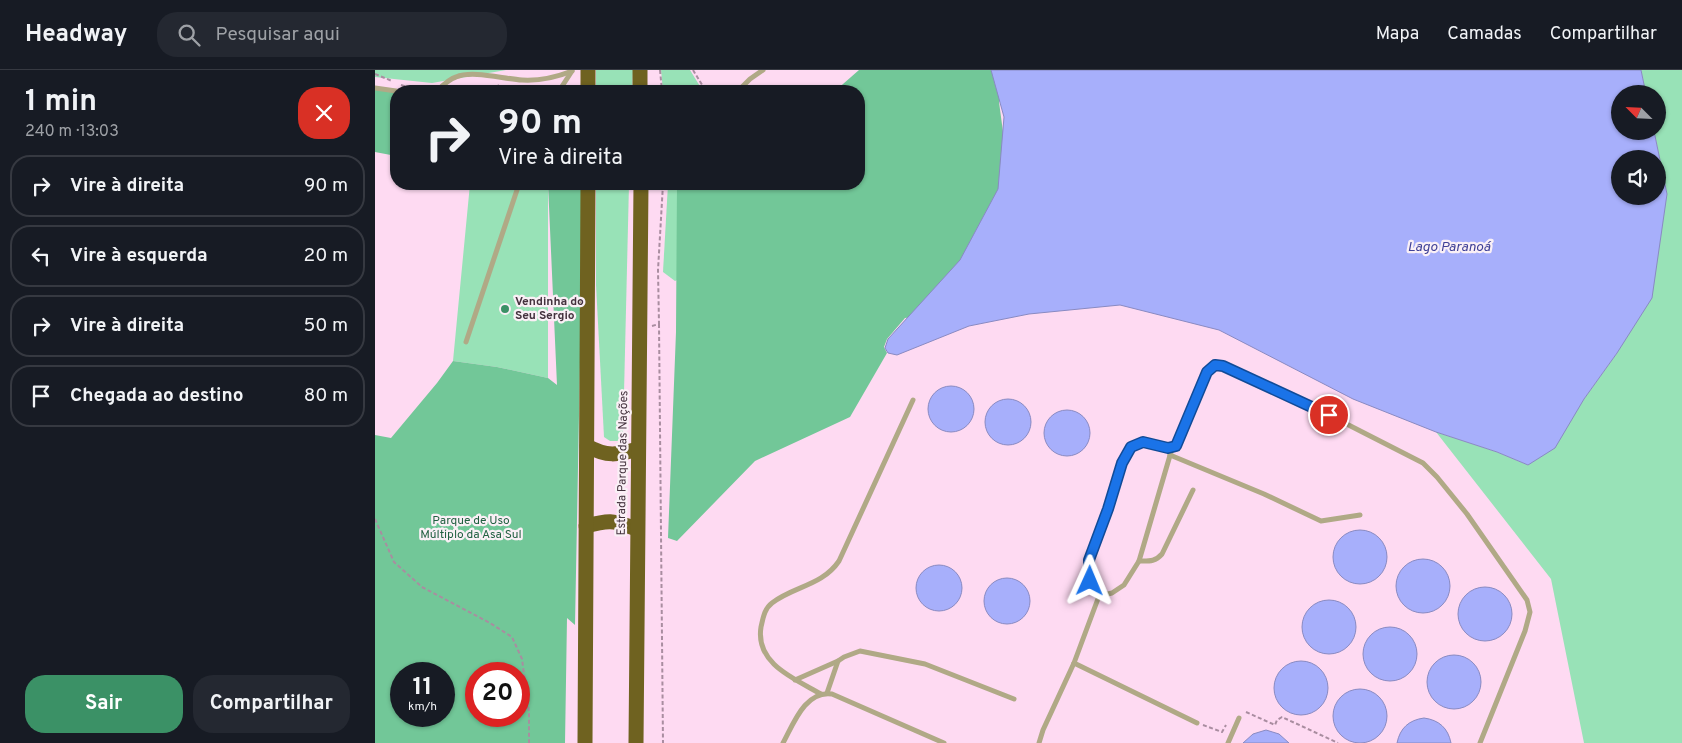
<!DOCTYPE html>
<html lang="pt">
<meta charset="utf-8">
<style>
body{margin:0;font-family:Overpass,sans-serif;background:#242831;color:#f1f3f6;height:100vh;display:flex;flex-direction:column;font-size:19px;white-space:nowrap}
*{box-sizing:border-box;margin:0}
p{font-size:16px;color:#9ea1a6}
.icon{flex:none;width:28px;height:28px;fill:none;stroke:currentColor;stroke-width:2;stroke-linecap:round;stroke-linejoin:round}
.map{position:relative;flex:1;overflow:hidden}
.panel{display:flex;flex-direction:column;background:#171b24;width:375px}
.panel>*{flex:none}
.top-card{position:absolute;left:15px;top:15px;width:475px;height:105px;border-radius:20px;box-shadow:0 1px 4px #0004;background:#171b24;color:#f1f3f6;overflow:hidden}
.needle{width:32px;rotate:294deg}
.controls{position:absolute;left:1236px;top:15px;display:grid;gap:10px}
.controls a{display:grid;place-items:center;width:55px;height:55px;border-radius:50%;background:#171b24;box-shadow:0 1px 4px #0004;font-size:25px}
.speed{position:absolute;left:15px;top:592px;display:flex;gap:10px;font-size:25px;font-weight:700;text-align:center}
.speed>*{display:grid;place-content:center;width:65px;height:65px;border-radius:50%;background:#171b24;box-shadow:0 1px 4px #0004;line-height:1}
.speed small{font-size:12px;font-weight:400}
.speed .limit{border:8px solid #d22;background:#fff;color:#111}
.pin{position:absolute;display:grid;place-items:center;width:42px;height:42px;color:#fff;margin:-21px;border:2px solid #fff;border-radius:50%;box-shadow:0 1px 5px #0007}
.me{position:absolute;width:55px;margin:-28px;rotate:1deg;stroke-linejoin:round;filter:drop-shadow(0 0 4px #0008)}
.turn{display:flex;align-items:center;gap:18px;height:105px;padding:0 25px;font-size:22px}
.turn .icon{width:65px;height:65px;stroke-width:2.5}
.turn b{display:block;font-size:35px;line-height:42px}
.round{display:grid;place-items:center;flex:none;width:52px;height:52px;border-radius:20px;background:#242831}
.summary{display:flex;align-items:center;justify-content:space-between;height:85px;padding:0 25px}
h1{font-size:30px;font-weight:700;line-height:38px}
.button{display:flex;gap:10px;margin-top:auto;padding:10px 25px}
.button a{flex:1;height:58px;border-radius:20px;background:#3b9166;color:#fff;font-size:20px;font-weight:700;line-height:58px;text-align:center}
.button a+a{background:#242831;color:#f1f3f6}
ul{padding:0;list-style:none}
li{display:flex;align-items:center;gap:15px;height:62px;margin:0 10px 8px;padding:0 15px;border:2px solid #363941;border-radius:20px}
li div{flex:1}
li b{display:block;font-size:19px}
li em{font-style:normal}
header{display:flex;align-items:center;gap:30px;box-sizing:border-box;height:70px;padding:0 25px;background:#171b24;border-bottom:1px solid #363941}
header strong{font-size:24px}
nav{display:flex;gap:28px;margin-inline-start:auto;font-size:18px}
.search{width:350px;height:45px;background:#242831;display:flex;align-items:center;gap:12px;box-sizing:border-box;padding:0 18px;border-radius:20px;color:#9ea1a6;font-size:19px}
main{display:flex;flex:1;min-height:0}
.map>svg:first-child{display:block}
</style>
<header>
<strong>Headway</strong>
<div class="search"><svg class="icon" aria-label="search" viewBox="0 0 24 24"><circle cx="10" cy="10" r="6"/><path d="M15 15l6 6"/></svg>Pesquisar aqui</div>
<nav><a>Mapa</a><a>Camadas</a><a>Compartilhar</a></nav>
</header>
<main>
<section class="panel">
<div class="summary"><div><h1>1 min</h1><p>240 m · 13:03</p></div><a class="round" style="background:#d93025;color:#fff"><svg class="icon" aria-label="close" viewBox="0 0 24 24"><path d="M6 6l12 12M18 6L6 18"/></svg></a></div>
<ul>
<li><svg class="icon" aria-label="right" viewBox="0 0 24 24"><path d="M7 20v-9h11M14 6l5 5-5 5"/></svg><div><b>Vire à direita</b></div><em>90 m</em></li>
<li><svg class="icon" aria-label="left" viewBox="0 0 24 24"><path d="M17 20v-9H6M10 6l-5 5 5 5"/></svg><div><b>Vire à esquerda</b></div><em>20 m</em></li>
<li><svg class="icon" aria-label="right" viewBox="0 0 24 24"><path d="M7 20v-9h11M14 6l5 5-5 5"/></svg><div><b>Vire à direita</b></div><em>50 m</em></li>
<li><svg class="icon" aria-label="arrive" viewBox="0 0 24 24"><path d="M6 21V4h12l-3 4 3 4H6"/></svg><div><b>Chegada ao destino</b></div><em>80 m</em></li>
</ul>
<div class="button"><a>Sair</a><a>Compartilhar</a></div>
</section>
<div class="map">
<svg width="1307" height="673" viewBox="0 0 1307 673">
<rect width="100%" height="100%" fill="#fedaf2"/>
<g fill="#98e2b7">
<polygon points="0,0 131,0 57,13 0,7"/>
<polygon points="221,0 258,0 257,21 221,21"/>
<polygon points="286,0 315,0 326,18 326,21 288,21"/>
<polygon points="1266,0 1307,0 1307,673 1209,673 1176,509 1061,362 1122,382 1153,395 1209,329 1242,283 1292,124 1279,61 1282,61 1282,24 1271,24"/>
<polygon points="95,114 173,114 173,308 122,297 78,291"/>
<polygon points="221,114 254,114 248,365 244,371 235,371 229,367 221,215"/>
<polygon points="293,114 322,114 410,158 300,211 288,202"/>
</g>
<g fill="#72c798" fill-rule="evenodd">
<polygon points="484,0 640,0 624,32 628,62 791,218 530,248 512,269 509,277 512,283 475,347 380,391 302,471 293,468 301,262 302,114 484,114 484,21 460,21"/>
<polygon points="0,19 21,22 21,86 0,82"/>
<path d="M173,114H206V240L200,555L192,548L190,673H0V365L16,368L62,313L78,291L122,297L173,308L182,315ZM26,604H69V646H26ZM101,604H144V646H101Z"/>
</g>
<g fill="#a7affb" stroke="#898ac2" fill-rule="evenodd">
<path d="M616,0H1266L1271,24H1245V61H1279L1292,124L1277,228L1242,283L1209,329L1180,378L1153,395L1122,382L1061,362L978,329L844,260L745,235L654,244L594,256L522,285L513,283L510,278L513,269L585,190L623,119L629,47ZM1245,89H1282V126H1245Z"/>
<circle cx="576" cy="339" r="23"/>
<circle cx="633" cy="352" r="23"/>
<circle cx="692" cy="363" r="23"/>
<circle cx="985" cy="487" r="27"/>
<circle cx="1048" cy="516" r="27"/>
<circle cx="564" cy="518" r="23"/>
<circle cx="632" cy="531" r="23"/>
<circle cx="1110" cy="544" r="27"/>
<circle cx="954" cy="557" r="27"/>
<circle cx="1015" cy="584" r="27"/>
<circle cx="1079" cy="612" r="27"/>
<circle cx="926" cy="618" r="27"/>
<circle cx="985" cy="646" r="27"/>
<path d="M1049,648C1064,650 1073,658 1076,673H1022C1025,658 1034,650 1049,648Z"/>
<polygon points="891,660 904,664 914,673 868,673 878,664"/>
</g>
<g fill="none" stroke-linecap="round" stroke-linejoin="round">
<g stroke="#a98da0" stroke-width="2" stroke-dasharray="4 2.5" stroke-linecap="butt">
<polyline points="285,0 287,21"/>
<polyline points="318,0 329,18 329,21"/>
<polyline points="0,4 17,11"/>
<polyline points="26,15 47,21"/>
<polyline points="116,21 124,15"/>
<polyline points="284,254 288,673"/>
<polyline points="277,256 284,254 283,200 288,114"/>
<polyline points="0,449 19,492 47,517 115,553 137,567 147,589 154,642 154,673"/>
<polyline points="871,642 900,655 902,650 907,647 963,673"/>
<polyline points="828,655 847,662 851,655"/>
</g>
<g stroke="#b0a986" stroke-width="5">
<polyline points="0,18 21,21"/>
<path d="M62,21C67,16 74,9 81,7C98,0 128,9 147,10C165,11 180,8 197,1"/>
<polyline points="184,21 197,1"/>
<polyline points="363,21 375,9 388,0"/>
<polyline points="91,272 144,114"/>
<polyline points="795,385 889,424 946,451 985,445"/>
<path d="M764,491C774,491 780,492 787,484L818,420"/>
<polyline points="724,526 737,523 749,515 764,491 796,382"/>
<polyline points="699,593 822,653"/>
<polyline points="420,610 463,591"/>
<polyline points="452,623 463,591 469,587 485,581 550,594 639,629"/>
<path d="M446,624C420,609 380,594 386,557C388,549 389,539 397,533C419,516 447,516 464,491L538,330"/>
<path d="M408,673C418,655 430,620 457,624L569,673"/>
<path d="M664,673L668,660L699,593L724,526C716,515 712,504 714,490C717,475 727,455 732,440C738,423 745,388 757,376C770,364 787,382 801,376L832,302L841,295L848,296L954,345L1048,393L1062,407L1092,444L1152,530L1155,542L1150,561L1105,673"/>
<polyline points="853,673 864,648"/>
</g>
<g stroke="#6f6220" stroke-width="15">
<polyline points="265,0 265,21"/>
<polyline points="213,21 213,0"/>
<path d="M212,376C232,387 242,385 263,379"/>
<path d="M211,456C237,449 238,451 262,459"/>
<polyline points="210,673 213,114"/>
<polyline points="261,673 266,114"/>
</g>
</g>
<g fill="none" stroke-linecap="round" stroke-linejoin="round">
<g stroke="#114b97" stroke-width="12">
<polyline id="route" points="715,511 714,490 733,439 747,393 756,377 768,372 793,378 801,376 832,302 840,295 848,296 954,345"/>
</g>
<use href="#route" stroke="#1a73e8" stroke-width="9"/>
</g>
<circle fill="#3b9166" stroke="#faf0f6" stroke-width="2" cx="130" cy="239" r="5"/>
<g text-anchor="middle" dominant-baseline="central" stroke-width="4.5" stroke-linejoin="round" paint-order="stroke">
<g font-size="12" font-weight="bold" fill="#44323e" stroke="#faf0f6" text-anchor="start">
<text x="140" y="232">Vendinha do<tspan x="140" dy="14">Seu Sergio</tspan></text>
</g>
<g font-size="12" fill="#44323e" stroke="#faf0f6">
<text transform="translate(248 393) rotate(-89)">Estrada Parque das Nações</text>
</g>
<g font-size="12" fill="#216041" stroke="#faf0f6">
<text x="96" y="451">Parque de Uso<tspan x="96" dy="14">Múltiplo da Asa Sul</tspan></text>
</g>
<g font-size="14" font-style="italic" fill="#404197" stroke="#faf0f6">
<text x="1074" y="177">Lago Paranoá</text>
</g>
</g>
</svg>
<div class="controls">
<a><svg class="needle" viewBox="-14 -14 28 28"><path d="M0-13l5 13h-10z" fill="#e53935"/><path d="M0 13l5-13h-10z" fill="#9ea1a6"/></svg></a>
<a><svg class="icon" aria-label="sound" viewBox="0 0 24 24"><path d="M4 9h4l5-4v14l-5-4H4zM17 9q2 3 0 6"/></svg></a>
</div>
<div class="speed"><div>11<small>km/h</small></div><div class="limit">20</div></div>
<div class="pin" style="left:954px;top:345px;background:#d93025"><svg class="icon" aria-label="arrive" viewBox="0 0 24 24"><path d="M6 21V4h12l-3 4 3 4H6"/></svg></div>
<svg class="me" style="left:715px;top:511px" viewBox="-20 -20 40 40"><path d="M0-17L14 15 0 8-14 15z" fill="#1a73e8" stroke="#fff" stroke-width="4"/></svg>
<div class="top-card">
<div class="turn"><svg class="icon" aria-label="right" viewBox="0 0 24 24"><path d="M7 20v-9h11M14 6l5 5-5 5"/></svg><div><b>90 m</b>Vire à direita</div></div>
</div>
</div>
</main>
